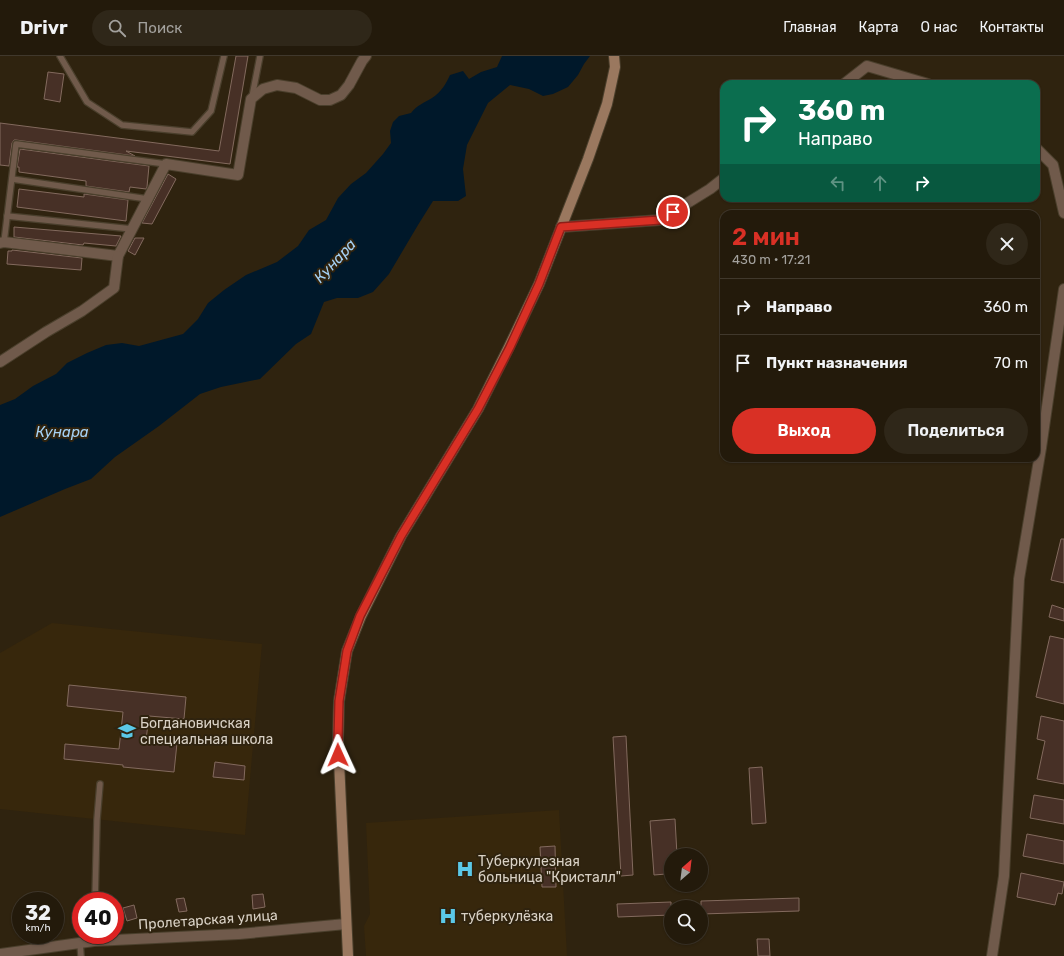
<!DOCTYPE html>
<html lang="ru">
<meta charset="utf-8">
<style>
body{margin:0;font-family:Rubik,sans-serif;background:#2f2719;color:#f1f3f6;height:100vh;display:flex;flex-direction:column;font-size:15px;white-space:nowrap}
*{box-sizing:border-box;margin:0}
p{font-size:13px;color:#a3a19d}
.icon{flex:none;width:22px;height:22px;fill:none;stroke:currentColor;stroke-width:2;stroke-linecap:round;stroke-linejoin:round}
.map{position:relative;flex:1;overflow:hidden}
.sheet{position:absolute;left:720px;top:154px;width:320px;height:252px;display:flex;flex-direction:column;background:#231a0b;border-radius:12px;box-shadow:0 1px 3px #0004,0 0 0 1px #40382c}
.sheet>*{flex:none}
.guide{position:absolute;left:720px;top:24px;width:320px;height:122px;border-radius:12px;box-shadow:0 1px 3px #0004,0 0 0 1px #40382c;background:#0b6e4f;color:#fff;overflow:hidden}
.needle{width:26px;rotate:28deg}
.tools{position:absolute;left:664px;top:792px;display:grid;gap:8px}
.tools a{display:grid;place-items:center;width:44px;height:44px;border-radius:50%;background:#231a0b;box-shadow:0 1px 3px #0004,0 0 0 1px #40382c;font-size:20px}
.speed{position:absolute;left:12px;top:836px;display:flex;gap:8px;font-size:20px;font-weight:700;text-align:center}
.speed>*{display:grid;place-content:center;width:52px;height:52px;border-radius:50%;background:#231a0b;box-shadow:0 1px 3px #0004,0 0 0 1px #40382c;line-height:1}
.speed small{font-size:10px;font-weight:400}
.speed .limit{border:6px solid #d22;background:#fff;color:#111}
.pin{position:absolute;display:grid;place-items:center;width:34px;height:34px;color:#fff;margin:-17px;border:2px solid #fff;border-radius:50%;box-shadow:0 1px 4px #0007}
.me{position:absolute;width:44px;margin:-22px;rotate:359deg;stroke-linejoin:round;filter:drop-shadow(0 0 3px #0008)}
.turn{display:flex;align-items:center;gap:14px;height:84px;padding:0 12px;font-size:18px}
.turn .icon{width:52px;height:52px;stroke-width:2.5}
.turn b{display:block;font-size:28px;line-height:34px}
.lanes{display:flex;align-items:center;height:38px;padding:0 12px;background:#0003;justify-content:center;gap:20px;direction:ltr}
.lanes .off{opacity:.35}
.round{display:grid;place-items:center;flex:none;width:42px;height:42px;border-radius:21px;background:#2f2719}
.headline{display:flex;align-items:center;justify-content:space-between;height:68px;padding:0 12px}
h1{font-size:24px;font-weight:600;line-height:30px;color:#d93025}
.cta{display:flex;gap:8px;margin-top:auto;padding:8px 12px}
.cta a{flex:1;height:46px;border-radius:24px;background:#d93025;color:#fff;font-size:16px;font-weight:600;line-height:46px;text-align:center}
.cta a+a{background:#2f2719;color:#f1f3f6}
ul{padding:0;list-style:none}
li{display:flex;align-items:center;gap:12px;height:56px;padding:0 12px;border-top:1px solid #40382c}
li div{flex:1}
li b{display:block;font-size:15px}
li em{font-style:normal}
header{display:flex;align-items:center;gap:24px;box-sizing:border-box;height:56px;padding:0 20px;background:#231a0b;border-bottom:1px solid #40382c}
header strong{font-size:19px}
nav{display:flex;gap:22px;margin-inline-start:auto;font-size:14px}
.search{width:280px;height:36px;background:#2f2719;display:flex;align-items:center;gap:10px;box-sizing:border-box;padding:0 14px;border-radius:22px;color:#a3a19d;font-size:15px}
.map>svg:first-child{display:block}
</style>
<header>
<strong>Drivr</strong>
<div class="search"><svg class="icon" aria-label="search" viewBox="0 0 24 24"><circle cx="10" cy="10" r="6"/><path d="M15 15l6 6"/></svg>Поиск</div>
<nav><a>Главная</a><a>Карта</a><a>О нас</a><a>Контакты</a></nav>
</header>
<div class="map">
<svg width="1064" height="900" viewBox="0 0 1064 900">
<rect width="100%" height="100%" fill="#2f230f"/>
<g fill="#37270c">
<polygon points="52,567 262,588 245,779 0,753 0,597"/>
<polygon points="559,754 567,900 366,900 364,870 370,858 366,767"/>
</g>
<path fill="#00182a" d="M502,0H590L584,8L578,19L568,31L553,38L543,40L529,33L510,29L488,47L467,89L463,113L466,140L458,145H433L418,169L389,218L373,236L358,242H337L324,246L311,278L296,288L260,323L221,331L200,338L159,370L115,401L91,423L65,433L0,461V349L15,343L33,330L56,318L67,307L87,297L106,289L122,287L139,290L183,278L198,263L208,247L224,234L246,219L277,206L298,190L309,174L326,164L338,142L351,128L366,117L383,98L391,87L390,75L393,66L399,60L411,57C417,49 424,47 432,42C441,36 446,28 450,19L463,15L469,23L481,16L497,11Z"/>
<g fill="#473026" stroke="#836a5e">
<polygon points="236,0 248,0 230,108 126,95 135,100 16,84 14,84 12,87 9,110 0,109 0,67 219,95"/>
<polygon points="48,16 64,18 60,46 44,43"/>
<polygon points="20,93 149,110 147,131 146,133 130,131 129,136 86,130 86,125 19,116 19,111 17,111"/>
<polygon points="168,118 176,123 152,168 142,167"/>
<polygon points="19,133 84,141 84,138 128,144 126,165 17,151"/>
<polygon points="14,171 121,180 116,190 84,187 83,189 14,181"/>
<polygon points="135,182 144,182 135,199 128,195"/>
<polygon points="12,194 82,202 81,214 7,208 8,195 12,195"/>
<polygon points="1061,483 1064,483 1064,527 1051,524"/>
<polygon points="1052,549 1064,553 1064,565 1049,561"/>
<polygon points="1050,580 1064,583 1064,648 1036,641"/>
<polygon points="69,629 186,641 184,663 149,660 146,684 177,687 174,716 123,711 123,709 64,703 65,688 119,693 123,656 67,650"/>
<polygon points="1041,660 1064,665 1064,728 1037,723 1045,685 1037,683"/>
<polygon points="626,680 633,819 621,820 613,681"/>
<polygon points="215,706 245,710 244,724 213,721"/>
<polygon points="762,711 766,767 752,768 749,712"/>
<polygon points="1034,739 1064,744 1064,768 1030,762"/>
<polygon points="675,763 677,799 671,799 671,813 665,813 666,818 654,819 650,765"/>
<polygon points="1027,778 1064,785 1064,808 1023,800"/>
<polygon points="555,790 556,831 542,831 540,791"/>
<polygon points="1021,817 1064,826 1062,838 1058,837 1055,849 1017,841"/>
<polygon points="263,838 265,851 253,853 252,839"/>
<polygon points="184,842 187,855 179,856 176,843"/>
<polygon points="799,842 799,855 701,858 701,845"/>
<polygon points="671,846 671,859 618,861 617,848"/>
<polygon points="134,849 137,862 127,865 123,852"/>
<polygon points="757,883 769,883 770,900 758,900"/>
</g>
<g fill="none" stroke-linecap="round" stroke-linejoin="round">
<g stroke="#4a3f2c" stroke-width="8">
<g id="lane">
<polyline points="60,0 87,46 122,69 192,76 211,55 224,0"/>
<polyline points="252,41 260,0"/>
<polyline points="12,123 148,143"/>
<polyline points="7,160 132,173"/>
<polyline points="4,186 16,88 166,108"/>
<polyline points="95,845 97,763 100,728"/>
<polyline points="80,887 81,900"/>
</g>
</g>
<g stroke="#4a3f2c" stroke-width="12">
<g id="street">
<polyline points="844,28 867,10 928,28"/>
<polyline points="1036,92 1053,109 1064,157"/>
<polyline points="561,171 660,164 710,133 724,122"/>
<polyline points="0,187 4,186 118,200 166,108 238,119 251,43 263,33 277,29 296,32 320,44 330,44 341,39 349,29 362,5 366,0"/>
<polyline points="0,306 46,276 82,255 114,232 118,200"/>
<polyline points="0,898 94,885 239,878 346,868"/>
<polyline points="992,900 1004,820 1019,523 1041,392 1064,233"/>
</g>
</g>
<g stroke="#4a3f2c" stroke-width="12">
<polyline id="secondary" points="348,900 338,683 339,645 347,595 361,560 401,480 478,353 509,291 539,228 588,103 607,48 615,11 614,0"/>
</g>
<use href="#lane" stroke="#705a4b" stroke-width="5.5"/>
<use href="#street" stroke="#705a4b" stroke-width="10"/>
<use href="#secondary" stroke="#9a785f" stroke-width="10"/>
</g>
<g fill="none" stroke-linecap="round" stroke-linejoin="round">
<g stroke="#8d1f18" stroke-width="10">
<polyline id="route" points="338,699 338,683 339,645 347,595 360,560 401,480 478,353 510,291 539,228 561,171 660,164 673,156"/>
</g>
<use href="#route" stroke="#d93025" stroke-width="7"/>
</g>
<defs>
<g id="school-bare" transform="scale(1.38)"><path d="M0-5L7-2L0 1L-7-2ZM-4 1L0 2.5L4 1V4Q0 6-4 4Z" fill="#5bc8e7" stroke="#2f230f" stroke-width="2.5" paint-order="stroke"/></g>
<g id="hospital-bare" transform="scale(1.38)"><path d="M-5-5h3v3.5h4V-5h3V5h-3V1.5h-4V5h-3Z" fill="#5bc8e7" stroke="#2f230f" stroke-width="2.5" paint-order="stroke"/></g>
</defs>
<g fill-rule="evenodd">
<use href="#school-bare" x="127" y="675"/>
<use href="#hospital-bare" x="465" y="813"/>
<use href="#hospital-bare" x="448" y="860"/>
</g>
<g text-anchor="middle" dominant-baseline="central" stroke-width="4" stroke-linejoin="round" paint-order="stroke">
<g font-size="14" fill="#d9d1c5" stroke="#2f230f" text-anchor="start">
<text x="140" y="667">Богдановичская<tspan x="140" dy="16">специальная школа</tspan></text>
<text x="478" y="805">Туберкулезная<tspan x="478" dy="16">больница "Кристалл"</tspan></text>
<text x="461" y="860">туберкулёзка</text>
</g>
<g font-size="14" fill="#d9d1c5" stroke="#2f230f">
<text transform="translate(208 864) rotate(-4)">Пролетарская улица</text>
</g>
<g font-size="15" font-style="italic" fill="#a5d1f4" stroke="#2f230f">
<text transform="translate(335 205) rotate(-47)">Кунара</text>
<text x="62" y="376">Кунара</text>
</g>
</g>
</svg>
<div class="tools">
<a><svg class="needle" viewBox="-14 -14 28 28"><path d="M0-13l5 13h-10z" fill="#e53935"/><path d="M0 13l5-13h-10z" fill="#a3a19d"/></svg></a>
<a><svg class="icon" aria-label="search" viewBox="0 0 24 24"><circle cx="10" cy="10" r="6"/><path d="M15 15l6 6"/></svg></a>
</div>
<div class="speed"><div>32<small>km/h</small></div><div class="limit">40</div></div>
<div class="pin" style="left:673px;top:156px;background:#d93025"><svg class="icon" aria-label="arrive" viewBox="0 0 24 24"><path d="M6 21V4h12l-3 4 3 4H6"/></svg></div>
<svg class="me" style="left:338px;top:699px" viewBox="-20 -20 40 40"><path d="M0-17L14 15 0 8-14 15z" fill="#d93025" stroke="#fff" stroke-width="4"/></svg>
<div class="guide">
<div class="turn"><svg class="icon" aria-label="right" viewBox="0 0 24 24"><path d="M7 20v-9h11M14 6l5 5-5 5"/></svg><div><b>360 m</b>Направо</div></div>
<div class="lanes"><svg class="icon off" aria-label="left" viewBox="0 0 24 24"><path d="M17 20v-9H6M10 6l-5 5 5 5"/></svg><svg class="icon off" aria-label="ahead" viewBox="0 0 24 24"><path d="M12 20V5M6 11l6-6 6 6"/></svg><svg class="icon" aria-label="right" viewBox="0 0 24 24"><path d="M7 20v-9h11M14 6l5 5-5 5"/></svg></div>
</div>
<section class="sheet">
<div class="headline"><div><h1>2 мин</h1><p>430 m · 17:21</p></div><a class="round"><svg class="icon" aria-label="close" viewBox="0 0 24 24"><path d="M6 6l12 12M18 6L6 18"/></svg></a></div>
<ul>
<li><svg class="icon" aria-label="right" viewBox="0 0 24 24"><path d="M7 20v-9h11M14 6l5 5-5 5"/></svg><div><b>Направо</b></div><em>360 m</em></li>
<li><svg class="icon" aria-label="arrive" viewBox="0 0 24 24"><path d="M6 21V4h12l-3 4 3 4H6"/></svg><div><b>Пункт назначения</b></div><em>70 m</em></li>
</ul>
<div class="cta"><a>Выход</a><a>Поделиться</a></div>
</section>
</div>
